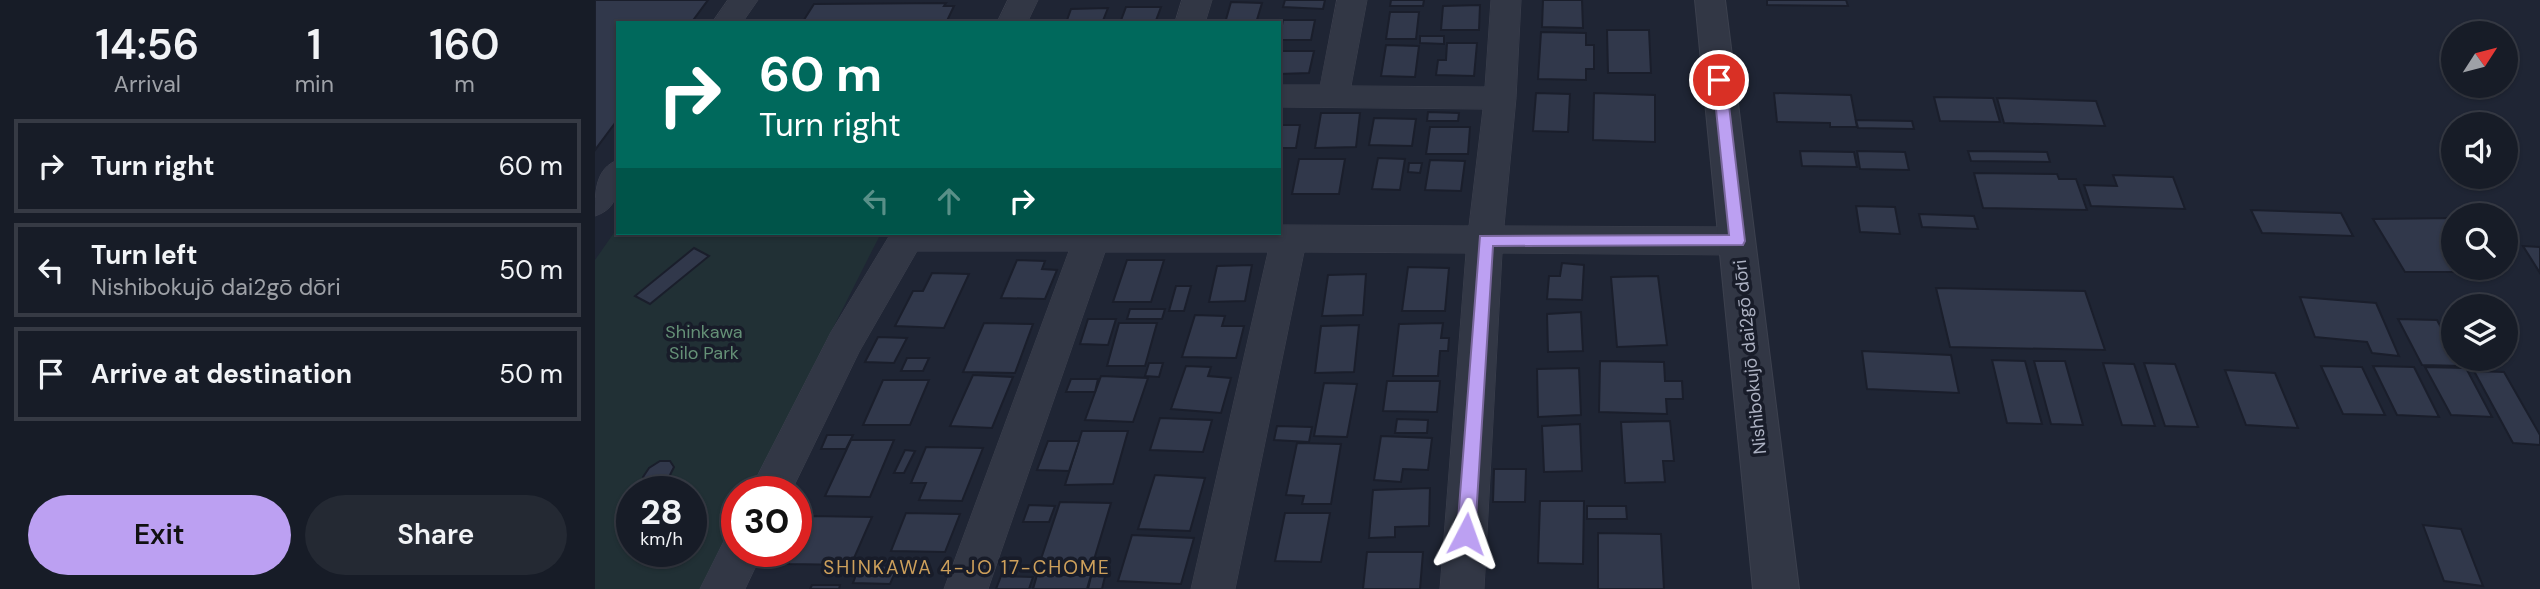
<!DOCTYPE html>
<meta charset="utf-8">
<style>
body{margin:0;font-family:"DM Sans",sans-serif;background:#242933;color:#f1f3f6;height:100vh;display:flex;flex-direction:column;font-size:26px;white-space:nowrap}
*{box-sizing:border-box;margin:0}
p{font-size:23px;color:#9ea1a7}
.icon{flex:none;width:38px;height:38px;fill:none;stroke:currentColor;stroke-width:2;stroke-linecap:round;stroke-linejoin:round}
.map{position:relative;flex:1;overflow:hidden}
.sheet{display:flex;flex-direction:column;background:#171c27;width:595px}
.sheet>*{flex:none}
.banner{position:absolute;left:21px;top:21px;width:665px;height:214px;border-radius:0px;box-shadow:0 2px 5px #0004,0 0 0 2px #363a44;background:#00695c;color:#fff;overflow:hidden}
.needle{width:46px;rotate:54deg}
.fabs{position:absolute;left:1846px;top:21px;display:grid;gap:14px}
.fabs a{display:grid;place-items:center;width:77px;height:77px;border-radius:50%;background:#171c27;box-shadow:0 2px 5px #0004,0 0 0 2px #363a44;font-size:35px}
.speed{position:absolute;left:21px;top:476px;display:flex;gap:14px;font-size:35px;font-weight:700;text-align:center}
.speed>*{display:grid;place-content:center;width:91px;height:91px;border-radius:50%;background:#171c27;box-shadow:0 2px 5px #0004,0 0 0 2px #363a44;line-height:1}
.speed small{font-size:18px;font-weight:400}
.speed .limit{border:10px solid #d22;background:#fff;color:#111}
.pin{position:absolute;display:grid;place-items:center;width:60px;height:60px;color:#fff;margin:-30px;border:4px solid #fff;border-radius:50%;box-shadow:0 2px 7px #0007}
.me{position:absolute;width:77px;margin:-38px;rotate:4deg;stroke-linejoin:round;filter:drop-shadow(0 0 5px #0008)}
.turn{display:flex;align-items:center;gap:24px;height:147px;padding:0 28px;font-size:32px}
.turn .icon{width:91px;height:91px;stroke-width:2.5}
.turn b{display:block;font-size:49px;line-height:60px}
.lanes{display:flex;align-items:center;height:66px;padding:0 28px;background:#0003;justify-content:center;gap:35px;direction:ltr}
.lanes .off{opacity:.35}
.eta{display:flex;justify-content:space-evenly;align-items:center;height:119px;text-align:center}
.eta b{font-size:42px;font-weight:600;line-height:49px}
.primary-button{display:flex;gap:14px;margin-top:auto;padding:14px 28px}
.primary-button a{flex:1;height:80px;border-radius:42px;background:#bca0f2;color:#111;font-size:28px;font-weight:600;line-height:80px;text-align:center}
.primary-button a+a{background:#242933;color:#f1f3f6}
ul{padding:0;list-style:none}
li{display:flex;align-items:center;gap:21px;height:94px;margin:0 14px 10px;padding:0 14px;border:4px solid #363a44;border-radius:0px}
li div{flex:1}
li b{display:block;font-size:26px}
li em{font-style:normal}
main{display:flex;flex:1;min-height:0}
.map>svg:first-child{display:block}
</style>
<main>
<section class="sheet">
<div class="eta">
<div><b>14:56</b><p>Arrival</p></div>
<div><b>1</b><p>min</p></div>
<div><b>160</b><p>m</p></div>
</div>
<ul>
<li><svg class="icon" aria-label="right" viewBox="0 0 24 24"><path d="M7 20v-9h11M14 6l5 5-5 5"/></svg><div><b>Turn right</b></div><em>60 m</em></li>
<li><svg class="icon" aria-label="left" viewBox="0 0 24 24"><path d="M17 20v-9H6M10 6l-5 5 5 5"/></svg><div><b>Turn left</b><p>Nishibokujō dai2gō dōri</p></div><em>50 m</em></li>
<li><svg class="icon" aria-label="arrive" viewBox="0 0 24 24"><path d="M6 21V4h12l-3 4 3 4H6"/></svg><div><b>Arrive at destination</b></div><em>50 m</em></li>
</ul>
<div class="primary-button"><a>Exit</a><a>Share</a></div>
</section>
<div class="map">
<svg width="1945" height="589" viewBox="0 0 1945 589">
<rect width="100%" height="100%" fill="#1f2534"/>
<path fill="#213035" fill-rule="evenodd" d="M23,227V233H286L155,492H142V518L105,589H0V260ZM37,492H96V551H37Z"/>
<g fill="#31384b" stroke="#1a1e2b" stroke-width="2">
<polygon points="0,0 113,0 96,23 23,23 23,119 0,150"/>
<polygon points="690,0 730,0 728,9 688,7"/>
<polygon points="796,0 829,0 828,6 795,6"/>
<polygon points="948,0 987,0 988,28 947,27"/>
<polygon points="1172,0 1251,0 1253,6 1172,5"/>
<polygon points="636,2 667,3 661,23 630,23"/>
<polygon points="351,3 349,6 359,6 351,23 207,23 219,4"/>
<polygon points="885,5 884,30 846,30 848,6"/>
<polygon points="531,7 566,7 560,23 525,23"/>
<polygon points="513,8 507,23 471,23 476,9"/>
<polygon points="795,12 824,12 821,39 791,39"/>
<polygon points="688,20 720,20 716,40 684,40"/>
<polygon points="1012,30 1054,30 1056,73 1013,73"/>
<polygon points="946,32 991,33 991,45 999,45 999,69 991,69 991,80 943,79"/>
<polygon points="825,36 849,36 849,44 825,43"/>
<polygon points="852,43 882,43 879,76 841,75 843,60 851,60"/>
<polygon points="791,45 824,46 820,77 786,76"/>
<polygon points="684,51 719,51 714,73 684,74"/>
<polygon points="941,93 975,94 973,132 938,131"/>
<polygon points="999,93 1060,95 1060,142 998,140"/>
<polygon points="1179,93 1256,95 1262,127 1235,127 1235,123 1182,122"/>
<polygon points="1339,97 1398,98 1405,122 1345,121"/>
<polygon points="1402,98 1501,101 1510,126 1409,123"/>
<polygon points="833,112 864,113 863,121 832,121"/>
<polygon points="726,113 765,113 761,147 720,148"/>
<polygon points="779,118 821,119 817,146 774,145"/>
<polygon points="1261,120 1317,121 1319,129 1263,128"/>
<polygon points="684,125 705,125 701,148 684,148"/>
<polygon points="835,127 875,127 873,154 831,154"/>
<polygon points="1205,151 1259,152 1262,167 1207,166"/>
<polygon points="1262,151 1310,152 1314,170 1265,169"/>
<polygon points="1373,151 1452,152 1455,162 1376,161"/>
<polygon points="783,158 810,159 805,190 777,189"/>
<polygon points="704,159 750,159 744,194 697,194"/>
<polygon points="835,160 870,161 866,191 830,190"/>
<polygon points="814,163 827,163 825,173 813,172"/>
<polygon points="1379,173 1462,174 1464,179 1481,179 1492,210 1388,208"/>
<polygon points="1518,175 1578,177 1590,209 1496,206 1489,185 1522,186"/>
<polygon points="1261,206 1300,207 1305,234 1265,232"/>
<polygon points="1656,210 1746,213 1758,236 1667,233"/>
<polygon points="1324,214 1379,216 1383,229 1327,227"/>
<polygon points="1858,218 1858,268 1894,268 1897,272 1810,272 1778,219"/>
<polygon points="1928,246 1945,247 1945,273"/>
<polygon points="99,248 114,256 55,304 40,296"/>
<polygon points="422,260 450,261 447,269 462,270 450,299 406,298"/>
<polygon points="532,260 569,260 556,302 518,302"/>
<polygon points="967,263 989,265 987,300 952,299 954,276 965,276"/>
<polygon points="657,265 650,301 614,302 622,266"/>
<polygon points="813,267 854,268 850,311 807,311"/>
<polygon points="337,273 374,274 349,328 300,326 318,291 328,291"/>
<polygon points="771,274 768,315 727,316 733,275"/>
<polygon points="1063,276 1072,345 1022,347 1016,277"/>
<polygon points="581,286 596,286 589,311 574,311"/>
<polygon points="1341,288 1490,291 1510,350 1355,347"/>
<polygon points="1705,297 1781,303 1804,356 1777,353 1772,342 1720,337"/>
<polygon points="535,309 570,309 567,319 532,319"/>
<polygon points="986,312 988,351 953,352 952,314"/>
<polygon points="600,315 630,316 627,326 649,326 641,358 587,357"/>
<polygon points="493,319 521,319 513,345 485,344"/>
<polygon points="1803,319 1842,320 1858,350 1858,359 1863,359 1868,366 1827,365"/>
<polygon points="389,323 438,324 420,373 368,372"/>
<polygon points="524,323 562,323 550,366 512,366"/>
<polygon points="848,323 846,338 854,338 853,351 845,351 843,376 798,376 804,324"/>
<polygon points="764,325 759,372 720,373 726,326"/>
<polygon points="283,337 312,338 299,363 270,362"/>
<polygon points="1267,351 1356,355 1364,393 1272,389"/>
<polygon points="312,358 334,358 328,371 306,371"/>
<polygon points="1397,360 1430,361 1447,424 1412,423"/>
<polygon points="1005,361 1069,362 1070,381 1087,381 1088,399 1071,399 1072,414 1004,412"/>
<polygon points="1439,361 1470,361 1488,425 1456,424"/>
<polygon points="554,363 568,363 564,377 550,376"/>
<polygon points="1508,363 1539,364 1560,426 1527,425"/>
<polygon points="1549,363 1580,364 1603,427 1570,426"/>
<polygon points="591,366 616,367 613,376 636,378 626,413 576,409"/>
<polygon points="1726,366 1767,367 1790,415 1748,414"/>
<polygon points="1778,366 1819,367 1844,417 1802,415"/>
<polygon points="1830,367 1871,368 1897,417 1856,415"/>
<polygon points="984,368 986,415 943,417 942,369"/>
<polygon points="1630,370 1680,373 1703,428 1651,425"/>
<polygon points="1879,371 1909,372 1945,435 1945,445 1918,443"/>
<polygon points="378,375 418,377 397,428 355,426"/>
<polygon points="506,376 553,378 538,422 490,420"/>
<polygon points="476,379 503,379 500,392 471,392"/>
<polygon points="288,380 334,380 315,425 268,425"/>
<polygon points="792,381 845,381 842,412 788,411"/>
<polygon points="729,383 762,384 752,437 719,436"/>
<polygon points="565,418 617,420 608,452 555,450"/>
<polygon points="802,419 833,420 832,433 800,433"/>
<polygon points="1075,421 1079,461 1068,461 1070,482 1030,483 1026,422"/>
<polygon points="985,424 987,471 949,472 947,426"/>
<polygon points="682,426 717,427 714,442 679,440"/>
<polygon points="487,431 533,431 518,484 470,485"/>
<polygon points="232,435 258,435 251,449 226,449"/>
<polygon points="786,436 837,438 833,470 808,469 806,482 779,480"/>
<polygon points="256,440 299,440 275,497 230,496"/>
<polygon points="453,441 484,441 474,471 442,470"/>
<polygon points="702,443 746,444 736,504 707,504 709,496 691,495"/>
<polygon points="331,447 388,448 367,501 324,500 331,483 316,483"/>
<polygon points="310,450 320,451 309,473 299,473"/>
<polygon points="65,461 75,461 79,467 74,477 62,484 52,484 48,477 54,468"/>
<polygon points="899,469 931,469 930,502 898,502"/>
<polygon points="560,475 610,478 595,531 543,529"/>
<polygon points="835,488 834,526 800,527 800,537 774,538 778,490"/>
<polygon points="945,501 989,501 988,564 943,563"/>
<polygon points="465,502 516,503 498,563 445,562"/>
<polygon points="434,505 460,506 454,522 428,522"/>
<polygon points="992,506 1031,506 1032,519 992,519"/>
<polygon points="311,513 365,514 350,552 296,551"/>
<polygon points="690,513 735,513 726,562 680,561"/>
<polygon points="215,516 277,517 256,565 193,564 201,551"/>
<polygon points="1828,525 1866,529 1888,586 1849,581"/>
<polygon points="1003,533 1066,534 1069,589 1003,589"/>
<polygon points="537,535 599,538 586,584 523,581"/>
<polygon points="772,552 828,552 825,589 768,589"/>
<polygon points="265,565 303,566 295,584 258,583"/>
<polygon points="498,568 512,568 507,589 493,589"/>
<polygon points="442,575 496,575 492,589 438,589"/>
<polygon points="406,576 438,577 434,589 401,589"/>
<polygon points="217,585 245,585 244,589 215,589"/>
</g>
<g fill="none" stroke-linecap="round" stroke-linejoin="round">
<g stroke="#3c404e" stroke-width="1">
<g id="minor">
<polygon points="133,0 163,0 147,23 117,23"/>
<polygon points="413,0 443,0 432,23 402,23"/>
<polygon points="587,0 617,0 610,23 580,23"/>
<polygon points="742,0 772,0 756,86 890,87 896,0 926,0 921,98 909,226 1142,227 1155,231 1160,241 1155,251 1142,255 907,253 889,589 845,589 871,253 709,252 640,589 596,589 673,252 510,252 393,589 349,589 474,251 322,251 264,352 196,492 154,492 236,332 296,233 684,233 684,225 874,226 888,109 684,107 684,85 725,85"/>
<path d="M23,160C23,184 27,207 0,216C0,192 0,168 23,160Z"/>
<polygon points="142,532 142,551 168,551 150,589 105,589 131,537"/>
</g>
</g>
<g stroke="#3c404e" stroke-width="2">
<polygon id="tertiary" points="1100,0 1130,0 1204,589 1158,589"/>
</g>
<use href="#minor" fill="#323745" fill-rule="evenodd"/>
<use href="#tertiary" fill="#323745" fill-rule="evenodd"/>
</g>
<polygon fill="#bca0f2" stroke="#7a689d" stroke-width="2" points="1124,76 1131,80 1150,241 1148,245 898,246 880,534 877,540 871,543 864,540 862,534 885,236 1134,235 1118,80"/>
<g text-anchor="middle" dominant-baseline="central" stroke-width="7" stroke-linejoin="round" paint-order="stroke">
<g font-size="18" fill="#659177" stroke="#181c29">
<text x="109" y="332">Shinkawa<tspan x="109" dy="21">Silo Park</tspan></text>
</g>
<g font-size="18" fill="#acb1c2" stroke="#181c29">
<text transform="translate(1155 357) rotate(-96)">Nishibokujō dai2gō dōri</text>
</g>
<g font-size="19" letter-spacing="2" fill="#cea05b" stroke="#181c29">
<text x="372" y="567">SHINKAWA 4-JO 17-CHOME</text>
</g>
</g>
</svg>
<div class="fabs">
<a><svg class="needle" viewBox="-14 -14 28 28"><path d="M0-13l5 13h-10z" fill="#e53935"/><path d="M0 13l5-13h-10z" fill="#9ea1a7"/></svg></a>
<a><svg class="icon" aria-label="sound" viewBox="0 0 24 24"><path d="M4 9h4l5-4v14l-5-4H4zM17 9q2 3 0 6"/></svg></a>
<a><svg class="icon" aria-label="search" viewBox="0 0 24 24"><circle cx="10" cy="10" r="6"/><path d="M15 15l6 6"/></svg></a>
<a><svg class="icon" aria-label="layers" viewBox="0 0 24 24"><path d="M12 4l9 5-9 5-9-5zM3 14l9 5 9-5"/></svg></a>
</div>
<div class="speed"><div>28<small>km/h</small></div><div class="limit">30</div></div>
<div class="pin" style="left:1124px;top:80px;background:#d93025"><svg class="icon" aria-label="arrive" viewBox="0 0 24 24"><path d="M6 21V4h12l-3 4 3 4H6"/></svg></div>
<svg class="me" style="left:871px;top:534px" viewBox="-20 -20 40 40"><path d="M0-17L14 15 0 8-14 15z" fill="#bca0f2" stroke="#fff" stroke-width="4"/></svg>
<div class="banner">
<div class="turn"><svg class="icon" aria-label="right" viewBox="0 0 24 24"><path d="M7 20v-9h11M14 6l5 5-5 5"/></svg><div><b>60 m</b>Turn right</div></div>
<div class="lanes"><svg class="icon off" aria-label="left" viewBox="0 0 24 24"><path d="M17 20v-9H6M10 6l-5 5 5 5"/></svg><svg class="icon off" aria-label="ahead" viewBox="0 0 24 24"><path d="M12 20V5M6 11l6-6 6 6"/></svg><svg class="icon" aria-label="right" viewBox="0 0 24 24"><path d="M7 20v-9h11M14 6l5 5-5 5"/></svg></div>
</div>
</div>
</main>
